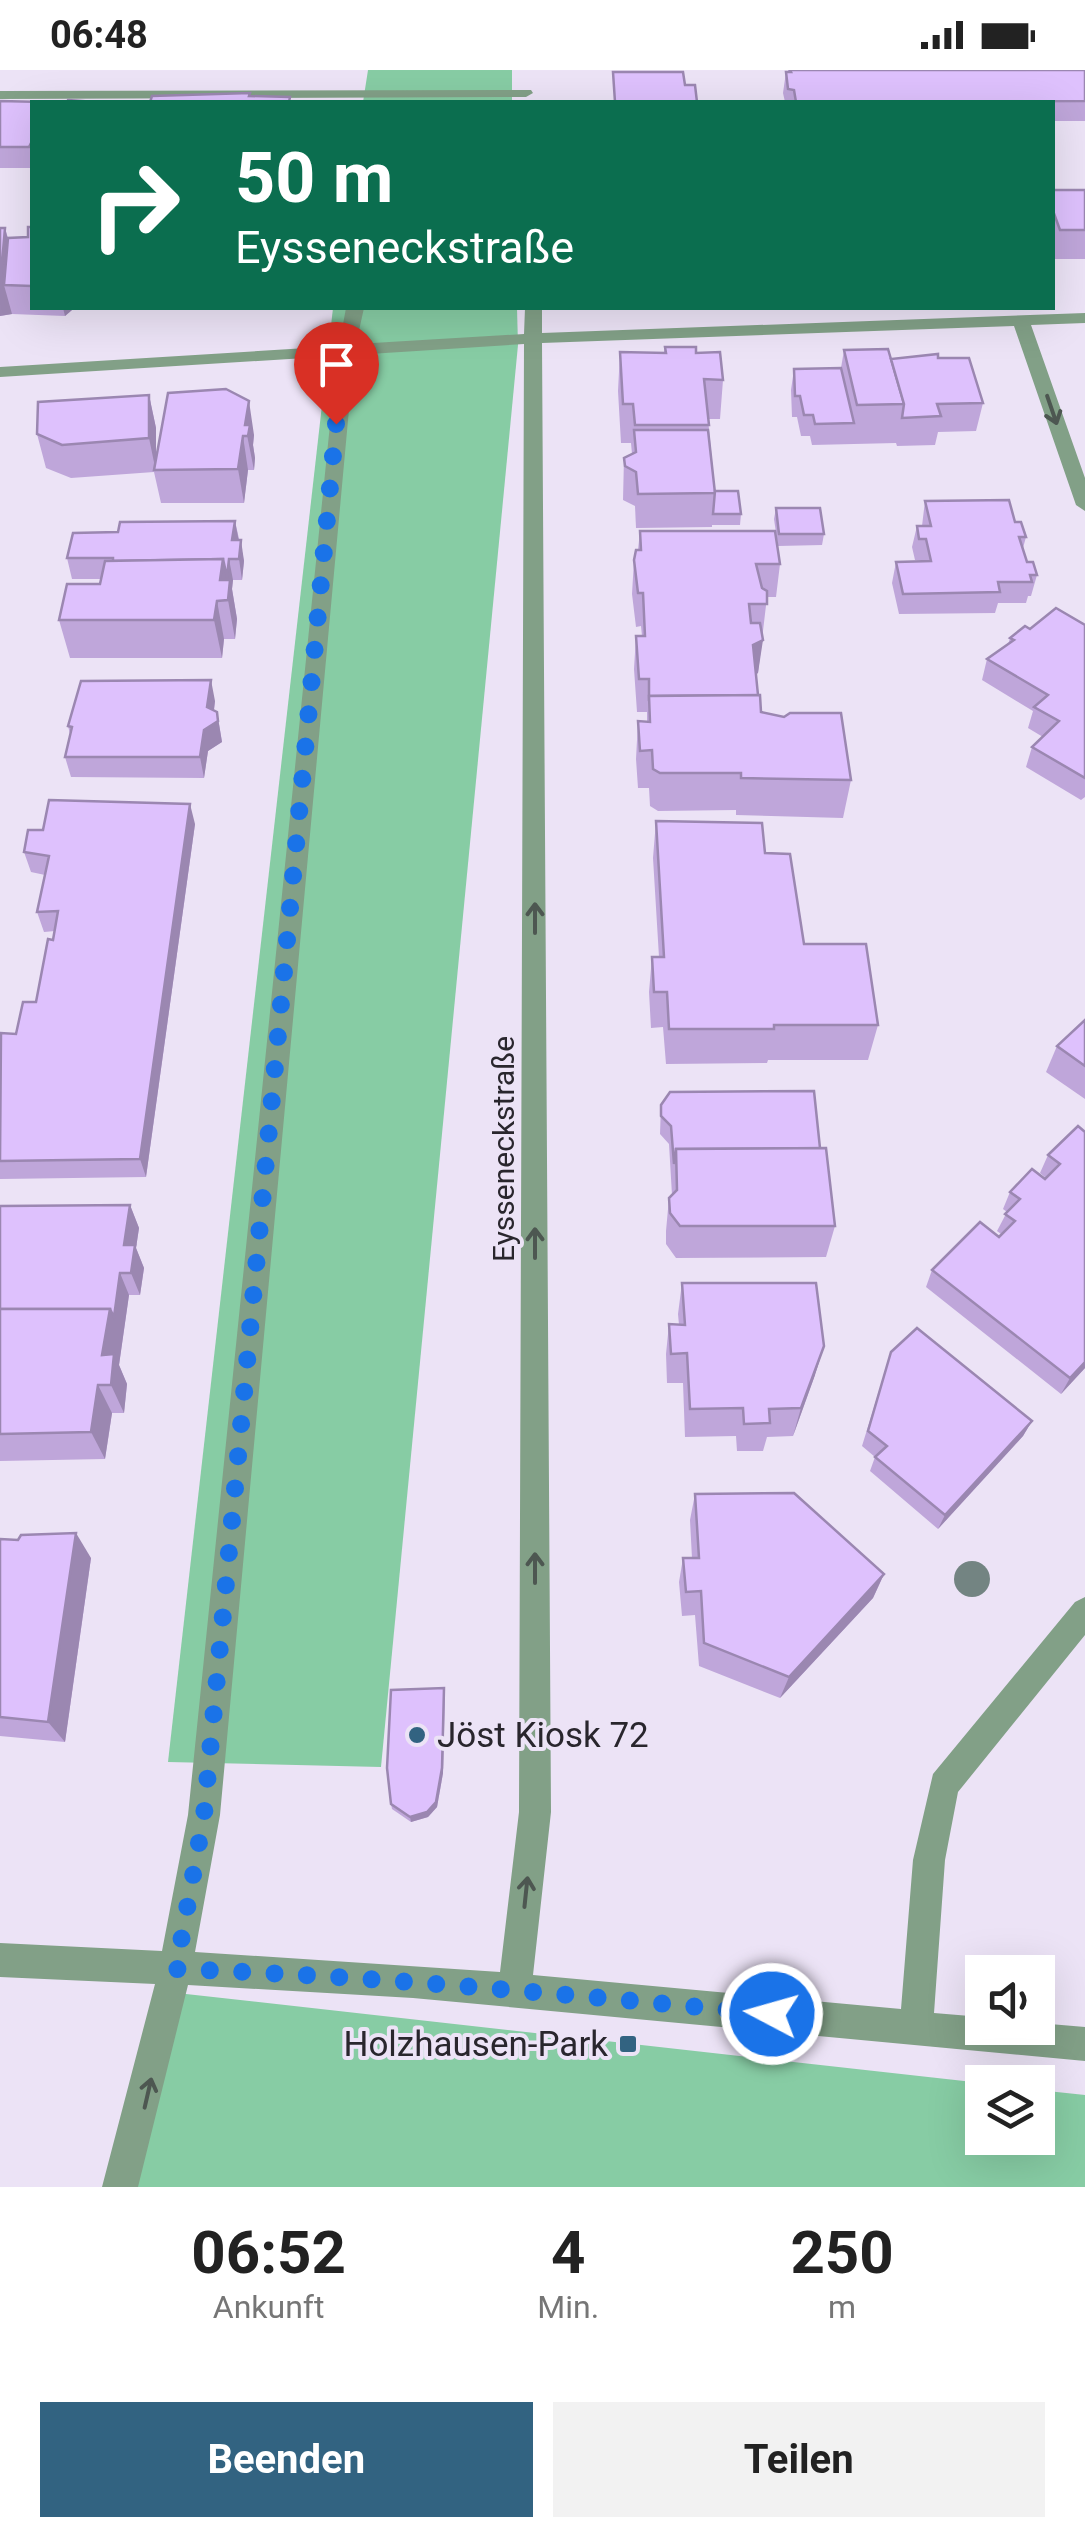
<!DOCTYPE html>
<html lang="de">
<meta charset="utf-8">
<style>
body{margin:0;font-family:Roboto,sans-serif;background:#f2f2f2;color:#222;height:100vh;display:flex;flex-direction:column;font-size:38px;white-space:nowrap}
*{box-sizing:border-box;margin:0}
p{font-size:32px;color:#767676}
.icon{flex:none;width:55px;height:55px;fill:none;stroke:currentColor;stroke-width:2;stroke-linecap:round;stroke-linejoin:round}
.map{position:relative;height:2117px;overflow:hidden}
.sheet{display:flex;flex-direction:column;background:#fff;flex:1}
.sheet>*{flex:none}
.hud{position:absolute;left:30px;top:30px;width:1025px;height:210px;border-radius:0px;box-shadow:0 10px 40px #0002;background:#0b6e4f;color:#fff;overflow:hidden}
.buttons{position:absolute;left:965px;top:1885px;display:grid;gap:20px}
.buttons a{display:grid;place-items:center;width:90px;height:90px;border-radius:0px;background:#fff;box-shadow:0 10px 40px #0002;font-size:50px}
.pin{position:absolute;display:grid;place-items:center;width:85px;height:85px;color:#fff;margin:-102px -42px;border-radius:50% 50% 50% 0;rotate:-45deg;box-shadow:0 0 10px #0007}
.pin .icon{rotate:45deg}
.me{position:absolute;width:110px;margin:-55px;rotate:276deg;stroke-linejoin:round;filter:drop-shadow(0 0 8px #0008)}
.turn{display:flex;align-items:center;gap:35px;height:210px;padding:0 40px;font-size:45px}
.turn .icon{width:130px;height:130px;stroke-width:2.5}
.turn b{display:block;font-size:70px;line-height:85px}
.eta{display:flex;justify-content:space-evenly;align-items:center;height:170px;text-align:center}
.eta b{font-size:60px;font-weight:700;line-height:70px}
.primary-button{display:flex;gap:20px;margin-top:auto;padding:20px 40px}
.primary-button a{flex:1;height:115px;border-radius:0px;background:#326381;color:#fff;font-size:40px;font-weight:700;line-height:115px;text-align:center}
.primary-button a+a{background:#f2f2f2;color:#222}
.status{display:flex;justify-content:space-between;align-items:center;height:70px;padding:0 50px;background:#fff;direction:ltr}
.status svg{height:28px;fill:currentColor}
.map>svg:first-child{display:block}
</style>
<div class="status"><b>06:48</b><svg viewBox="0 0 49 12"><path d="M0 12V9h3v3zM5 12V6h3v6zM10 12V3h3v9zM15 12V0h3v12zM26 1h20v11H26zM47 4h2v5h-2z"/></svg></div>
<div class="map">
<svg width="1085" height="2117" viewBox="0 0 1085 2117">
<rect width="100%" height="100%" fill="#ece3f6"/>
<g fill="#87cca4">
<polygon points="368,0 512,0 512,32 363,32"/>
<polygon points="333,238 517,238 518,275 381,1697 168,1692"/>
<polygon points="159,1921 982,2013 982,2068 1038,2068 1038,2020 1085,2025 1085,2117 128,2117"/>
</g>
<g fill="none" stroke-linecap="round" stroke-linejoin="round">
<g fill="#82a087" fill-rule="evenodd">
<polygon points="531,20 533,23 526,27 0,29 0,21"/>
<path d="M346,238H364L356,274L524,264L525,238H542V263L1085,243V253L1031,255L1085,408V441L1076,435L1014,256L542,273L551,1742L533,1905L901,1939L913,1790L933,1704L1075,1532L1085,1527V1565L958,1722L945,1790L934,1943L982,1947V1958H1038V1953L1085,1957V1991L413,1928L188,1915L138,2117H102L155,1914L0,1907V1873L162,1881L188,1745L337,286L0,307V297L339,276ZM524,274L519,1742L500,1902L195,1882L220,1745L354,285Z"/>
</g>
</g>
<circle fill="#738482" cx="972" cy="1509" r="18"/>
<g fill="#bfa6da">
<polygon points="788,0 1085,0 1085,51 1052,51 1052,32 785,32 783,23 786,2 788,2"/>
<polygon points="0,31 32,32 32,98 0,98"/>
<polygon points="1052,120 1085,120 1085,189 1053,189"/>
<polygon points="32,157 32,238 82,238 82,239 72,240 65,246 12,244 0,246 5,158 8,168 28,167"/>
<polygon points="665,277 696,283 723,310 720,349 708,349 715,421 741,444 740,455 712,455 712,457 636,458 635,436 623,430 624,388 632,384 631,373 621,373 618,321 620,282 664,282"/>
<polygon points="844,280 891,289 938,288 983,333 976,361 938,362 935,375 897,376 896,373 812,375 810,366 801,366 797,347 792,347 791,320 794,299 841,298"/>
<polygon points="168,323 254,365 253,375 255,388 254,400 248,400 244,433 161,433 154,402 71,408 46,398 37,364 149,325 156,358 156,388"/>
<polygon points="925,431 1015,452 1026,467 1023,478 1027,492 1037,505 1031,526 1028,526 1026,533 998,533 995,543 899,544 892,513 896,492 921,491 921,490 915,490 912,477 917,456 922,456"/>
<polygon points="776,438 824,464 822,475 778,476 774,449"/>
<polygon points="235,451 244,491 242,510 233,510 232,519 237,549 235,569 224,569 222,588 70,588 59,550 100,514 101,509 72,509 67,488 118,462"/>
<polygon points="640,461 780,494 776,527 767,527 758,603 756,604 761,642 851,710 843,748 736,745 736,740 658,741 650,736 649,718 638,718 636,689 638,651 647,652 647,642 637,642 634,599 636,566 642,566 641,556 636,557 632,524 634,490 638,480"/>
<polygon points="1085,555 1085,727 1081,730 1026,697 1032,677 1043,667 1028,658 1033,641 982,610 987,589 1008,575 1010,568 1030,559"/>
<polygon points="215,631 214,640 217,642 222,672 208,681 204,708 71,707 65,687 70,664 68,656"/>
<polygon points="656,751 765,783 804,874 878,955 868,990 768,990 767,993 666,994 663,957 651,958 649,922 652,887 659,887 653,788"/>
<polygon points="195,754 146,1107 0,1109 0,968 16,964 36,932 55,861 44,862 37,842 45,805 31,802 24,782"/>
<polygon points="1085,950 1085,1029 1046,1002 1057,976"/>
<polygon points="661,1035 820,1078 835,1156 826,1187 676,1188 666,1174 666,1161 669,1128 672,1125 669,1074 660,1064"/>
<polygon points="1078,1056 1085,1298 1061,1324 926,1217 932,1200 1001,1164 997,1161 1007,1142 1003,1139 1010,1122 1045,1109 1046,1108 1040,1103 1048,1085"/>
<polygon points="130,1135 139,1158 136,1178 144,1198 140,1225 129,1225 119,1295 127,1314 124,1343 112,1343 105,1389 0,1391 0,1136"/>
<polygon points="682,1213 815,1305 793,1366 767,1367 763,1381 737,1381 736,1366 685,1367 683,1313 667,1313 666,1284 669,1254 679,1255 678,1244"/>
<polygon points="891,1282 1032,1351 1023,1366 938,1459 870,1401 875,1387 862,1376"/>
<polygon points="695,1424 884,1504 873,1528 780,1628 699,1596 695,1545 682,1546 679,1512 683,1488 692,1488 690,1450"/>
<polygon points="0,1469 91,1488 65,1672 0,1666"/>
<polygon points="445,1625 443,1703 437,1737 428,1747 411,1752 392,1739 391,1734"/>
</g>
<g fill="#9b87b1">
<polygon points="5,158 15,197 4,215 12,244 0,246 0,205"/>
<polygon points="63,238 71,238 72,240 65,246"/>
<polygon points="149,325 156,358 156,402 149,368"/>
<polygon points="249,331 254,365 253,375 255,388 254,400 245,355"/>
<polygon points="243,366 248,400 244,433 238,399"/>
<polygon points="235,451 239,472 236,491 232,470"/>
<polygon points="241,470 244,491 242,510 239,489"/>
<polygon points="223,489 229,489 233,510 232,519 237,549 235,569 228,530 220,510"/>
<polygon points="217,531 224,569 222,588 214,550"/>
<polygon points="763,570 758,603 749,609 753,575"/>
<polygon points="211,610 215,631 212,655 217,642 222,672 208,681 204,708 200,687"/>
<polygon points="190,734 195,754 146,1107 140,1089"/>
<polygon points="130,1135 139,1158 136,1178 144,1198 140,1225 131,1203 124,1175"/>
<polygon points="120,1203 129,1225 119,1295 127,1314 124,1343 111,1315 102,1285 110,1239"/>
<polygon points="824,1276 815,1305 793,1366 801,1338"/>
<polygon points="1085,1292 1085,1298 1061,1324 1070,1308"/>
<polygon points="98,1315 112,1343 105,1389 91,1362"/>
<polygon points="1032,1351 1023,1366 938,1459 945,1445"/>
<polygon points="76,1463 91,1488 65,1672 48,1652"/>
<polygon points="884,1504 873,1528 780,1628 789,1607"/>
<polygon points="444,1618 443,1703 437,1737 428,1747 411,1752 410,1747"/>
</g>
<g fill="#dec1fd" stroke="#9b87b1" stroke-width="2.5">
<polygon points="790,0 1085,0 1085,31 796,32 794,20 788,19 786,2 791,2"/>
<polygon points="613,2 683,2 685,15 695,15 697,32 615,32"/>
<polygon points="250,23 249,26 290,27 289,32 150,32 152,26"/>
<polygon points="68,30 96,32 67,32"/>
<polygon points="0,31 44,32 32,32 32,71 29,77 0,77"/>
<polygon points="1052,120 1085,120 1085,160 1060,160 1052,138"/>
<polygon points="28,157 32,157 32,216 4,215 8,168 28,167"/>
<polygon points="0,158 5,158 1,205 0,205"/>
<polygon points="665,277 696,277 696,283 720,282 723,310 704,309 709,355 635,355 633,334 623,334 620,282 666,283"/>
<polygon points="888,279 904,334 857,335 844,280"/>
<polygon points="938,284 938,288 969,288 983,333 937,334 941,346 902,348 904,334 891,289"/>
<polygon points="841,298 854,353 815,354 813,345 804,345 800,326 795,326 794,299"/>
<polygon points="226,319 249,331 245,355 250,355 248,366 243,366 238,399 154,400 168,323"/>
<polygon points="149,325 149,368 62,375 37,364 38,332"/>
<polygon points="634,360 708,360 715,423 638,424 636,402 625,396 624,388 636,382"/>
<polygon points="715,421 738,421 741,444 713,444"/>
<polygon points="1009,430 1015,452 1021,452 1026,467 1019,467 1027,492 1033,492 1037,505 1030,505 1032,512 998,512 1000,522 903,524 896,492 931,491 926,469 919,469 917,456 931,456 925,431"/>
<polygon points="776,438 820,438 824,464 779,464"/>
<polygon points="235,451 232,470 241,470 239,489 229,489 227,507 223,489 113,491 113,488 67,488 73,463 118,462 120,452"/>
<polygon points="640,461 775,461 780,494 756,494 762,518 767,521 767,534 749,534 751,553 760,553 763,570 753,575 758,625 649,626 649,631 649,609 639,609 636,566 645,566 643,523 638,523 634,490 636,480 641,480"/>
<polygon points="223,489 220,510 230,510 228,530 217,531 214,550 59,550 67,514 100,514 105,491"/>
<polygon points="1056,538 1085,555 1085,708 1032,677 1059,651 1034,637 1048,625 987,589 1014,570 1010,568 1025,556 1030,559"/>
<polygon points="211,610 207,637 217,642 218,651 204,660 200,687 65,687 72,657 68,656 81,611"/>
<polygon points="760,625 761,642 784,647 790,643 841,643 851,710 741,708 741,703 660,703 653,699 652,680 640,681 638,651 650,652 649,626"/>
<polygon points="49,730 190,734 140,1089 0,1091 1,963 16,964 23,932 36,932 48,869 53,870 58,841 37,842 49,786 24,782 28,760 43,760"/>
<polygon points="656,751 762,753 765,783 790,784 804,874 866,874 878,955 774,955 774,959 669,959 667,922 654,922 652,887 664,887"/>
<polygon points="1085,950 1085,996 1057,976"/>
<polygon points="814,1021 820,1078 676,1079 674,1094 671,1056 661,1046 661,1035 670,1022"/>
<polygon points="1078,1056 1085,1062 1085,1292 1070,1308 932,1200 980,1152 999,1167 1015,1151 1005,1144 1020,1129 1010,1122 1032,1099 1045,1109 1060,1094 1048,1085"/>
<polygon points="826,1078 835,1156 680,1156 670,1143 669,1128 677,1120 676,1079"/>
<polygon points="130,1135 124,1175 135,1175 131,1203 120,1203 114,1247 110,1239 0,1239 0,1136"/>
<polygon points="682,1213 816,1213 824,1276 801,1338 769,1339 770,1353 744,1354 743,1338 690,1339 687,1283 671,1284 669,1254 685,1255"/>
<polygon points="0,1239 110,1239 102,1285 114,1284 111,1315 98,1315 91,1362 0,1364"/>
<polygon points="917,1258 1032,1351 945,1445 875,1387 887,1376 868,1361 891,1282"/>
<polygon points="794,1423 884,1504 789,1607 704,1573 701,1521 686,1522 683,1488 699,1488 695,1424"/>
<polygon points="76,1463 48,1652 0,1647 0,1469 18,1470 21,1465"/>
<polygon points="444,1618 442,1698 436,1732 427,1742 410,1747 391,1734 387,1698 391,1620"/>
</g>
<defs><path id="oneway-shaft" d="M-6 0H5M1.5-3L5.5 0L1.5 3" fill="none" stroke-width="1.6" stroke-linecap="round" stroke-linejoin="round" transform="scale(2.5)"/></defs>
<g stroke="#4d5751">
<use href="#oneway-shaft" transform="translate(1052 340) rotate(71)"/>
<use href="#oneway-shaft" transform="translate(535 848) rotate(-90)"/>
<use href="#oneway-shaft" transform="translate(535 1173) rotate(-90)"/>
<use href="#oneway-shaft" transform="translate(535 1498) rotate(-90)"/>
<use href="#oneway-shaft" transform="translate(526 1822) rotate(-84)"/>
<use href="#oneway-shaft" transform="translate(148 2023) rotate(-77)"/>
</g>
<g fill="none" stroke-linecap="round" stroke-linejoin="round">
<path stroke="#1a73e8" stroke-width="18" stroke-dasharray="0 32.4" d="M336,354L204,1745L176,1899C376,1906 573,1925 772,1944"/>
</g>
<g fill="#326381" stroke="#ece3f6" stroke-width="4">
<circle cx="417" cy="1665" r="10"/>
<rect x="618" y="1964" width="20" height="20" rx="5"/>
</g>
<g text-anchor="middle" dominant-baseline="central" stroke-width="8" stroke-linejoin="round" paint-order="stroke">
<g font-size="30" fill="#29262d" stroke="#ece3f6">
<text transform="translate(503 1079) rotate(-90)">Eysseneckstraße</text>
</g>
<g font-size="35" fill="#29262d" stroke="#ece3f6" text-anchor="start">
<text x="437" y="1665">Jöst Kiosk 72</text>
<text x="608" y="1974" text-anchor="end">Holzhausen-Park</text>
</g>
</g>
</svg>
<div class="buttons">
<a><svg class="icon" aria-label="sound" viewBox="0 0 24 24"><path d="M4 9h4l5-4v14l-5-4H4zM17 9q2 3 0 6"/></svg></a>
<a><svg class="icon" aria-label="layers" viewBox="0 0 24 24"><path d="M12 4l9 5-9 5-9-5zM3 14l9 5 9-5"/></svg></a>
</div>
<div class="pin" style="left:336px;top:354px;background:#d93025"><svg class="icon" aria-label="arrive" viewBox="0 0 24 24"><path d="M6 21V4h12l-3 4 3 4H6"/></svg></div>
<svg class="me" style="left:772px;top:1944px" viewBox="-20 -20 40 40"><circle r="17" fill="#1a73e8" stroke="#fff" stroke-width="3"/><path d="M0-11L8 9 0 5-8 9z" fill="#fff"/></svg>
<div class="hud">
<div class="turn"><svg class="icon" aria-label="right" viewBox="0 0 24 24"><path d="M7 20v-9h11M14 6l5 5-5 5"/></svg><div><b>50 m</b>Eysseneckstraße</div></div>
</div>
</div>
<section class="sheet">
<div class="eta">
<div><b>06:52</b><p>Ankunft</p></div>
<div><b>4</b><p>Min.</p></div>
<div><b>250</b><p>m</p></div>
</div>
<div class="primary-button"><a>Beenden</a><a>Teilen</a></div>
</section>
